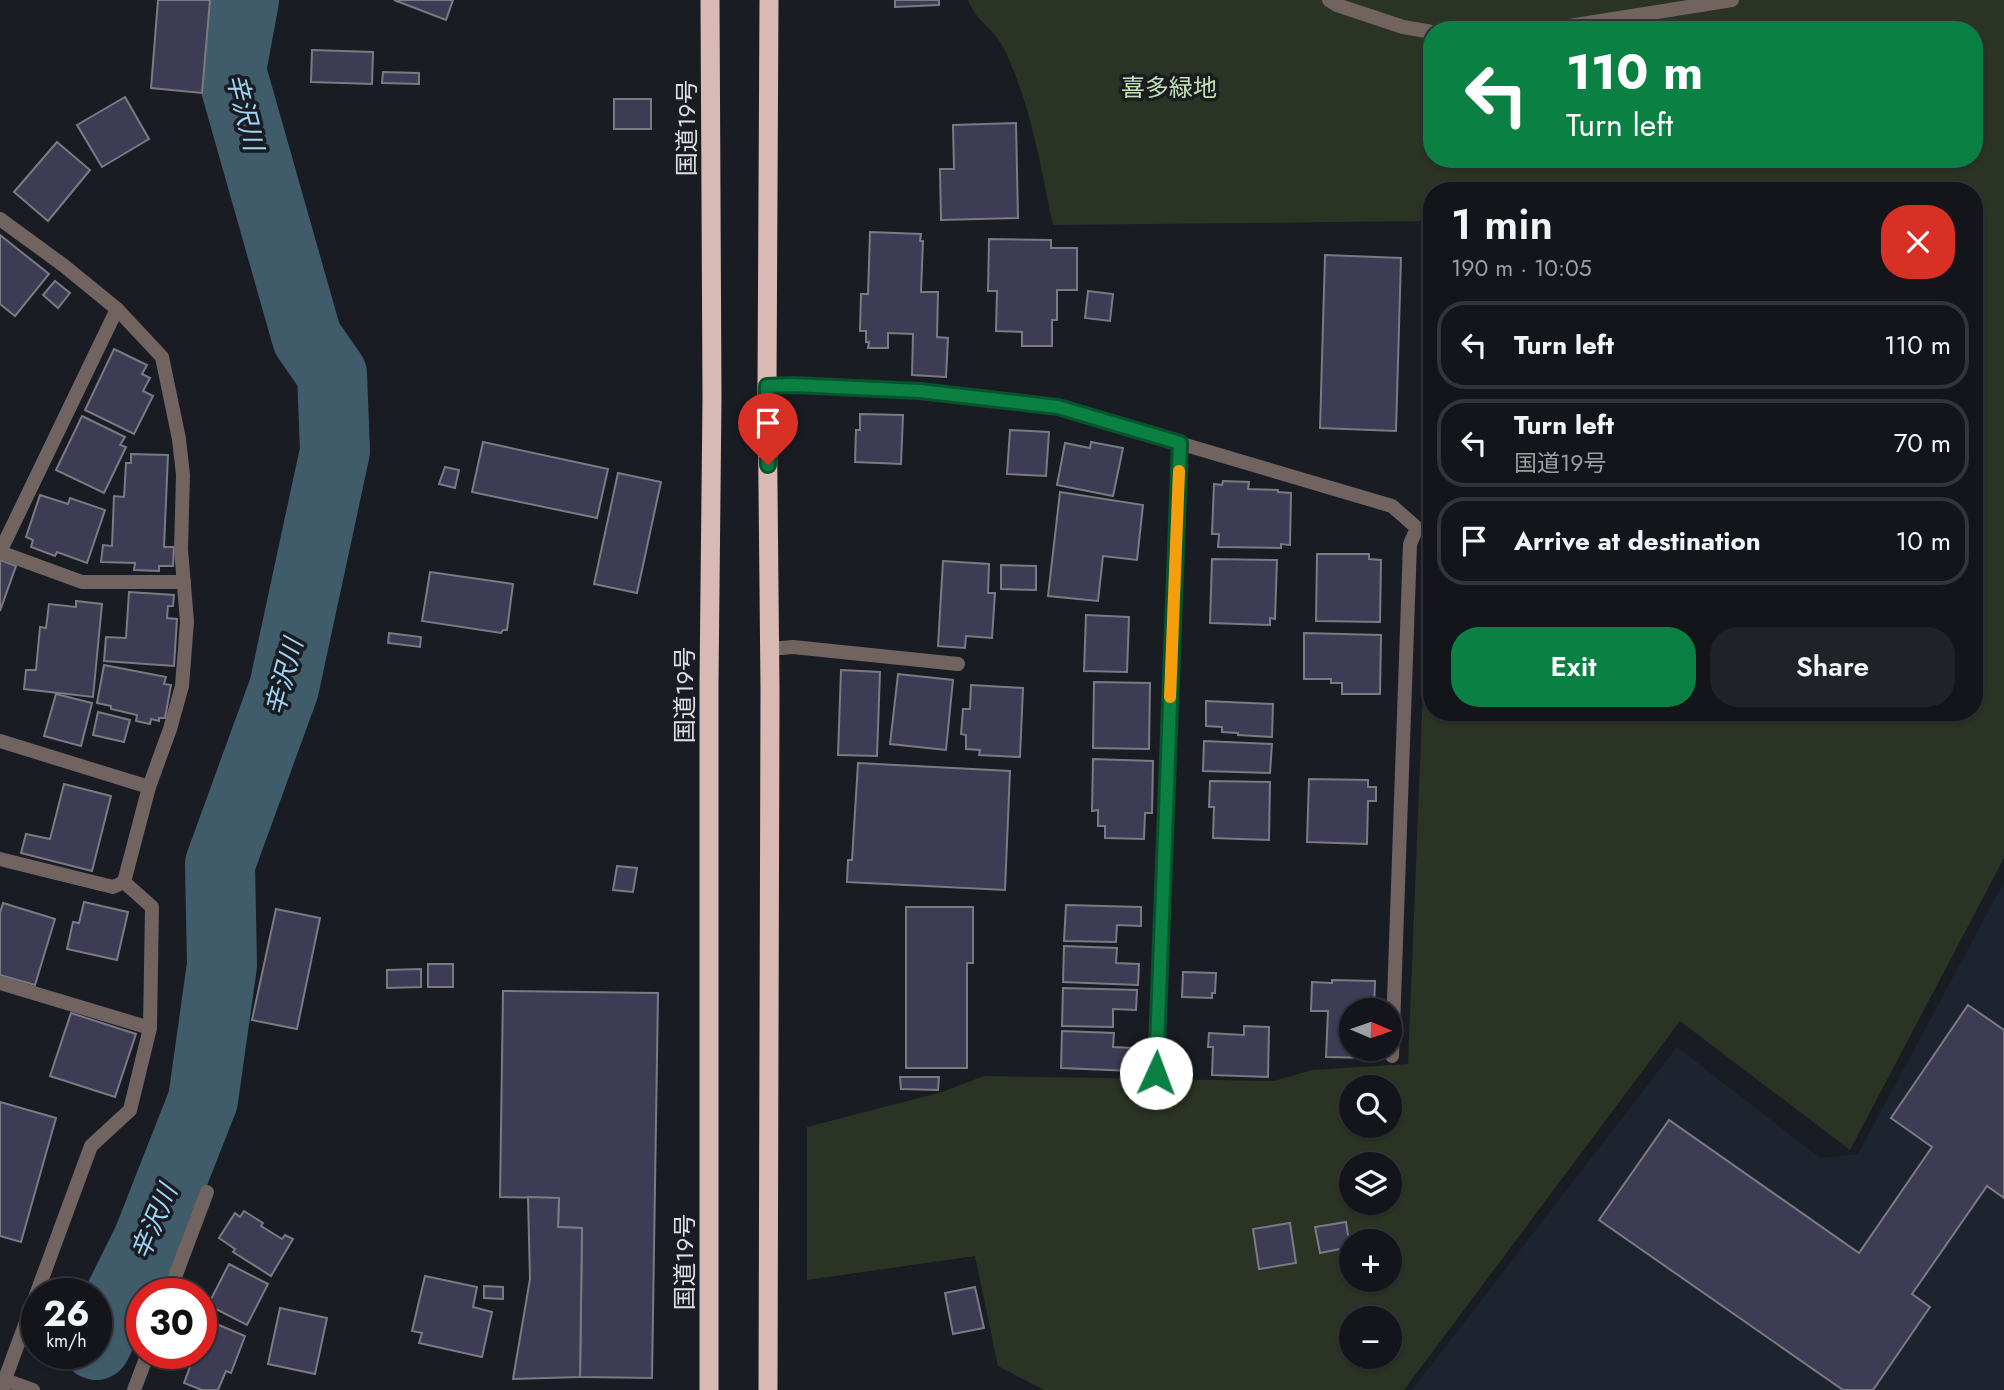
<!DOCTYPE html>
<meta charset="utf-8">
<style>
body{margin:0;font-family:Jost,"Noto Sans JP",sans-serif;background:#202227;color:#f1f3f6;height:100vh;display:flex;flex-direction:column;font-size:26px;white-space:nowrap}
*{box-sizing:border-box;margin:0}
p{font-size:23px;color:#9d9fa2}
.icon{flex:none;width:38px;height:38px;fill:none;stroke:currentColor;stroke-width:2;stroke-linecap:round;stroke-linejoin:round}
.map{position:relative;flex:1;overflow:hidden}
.side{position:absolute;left:1423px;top:182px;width:560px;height:539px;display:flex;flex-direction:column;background:#13151a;border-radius:28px;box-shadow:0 2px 5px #0004,0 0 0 2px #323439}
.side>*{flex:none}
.guide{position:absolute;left:1423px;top:21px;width:560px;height:147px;border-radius:28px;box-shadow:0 2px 5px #0004,0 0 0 2px #323439;background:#0b8043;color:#fff;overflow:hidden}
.needle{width:46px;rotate:92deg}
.fabs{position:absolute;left:1339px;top:998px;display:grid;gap:14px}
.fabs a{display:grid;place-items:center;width:63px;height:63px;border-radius:50%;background:#13151a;box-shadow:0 2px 5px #0004,0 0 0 2px #323439;font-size:35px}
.speed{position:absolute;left:21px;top:1278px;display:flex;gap:14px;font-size:35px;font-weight:700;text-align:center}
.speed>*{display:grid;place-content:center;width:91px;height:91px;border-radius:50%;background:#13151a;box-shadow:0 2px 5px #0004,0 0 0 2px #323439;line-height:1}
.speed small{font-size:18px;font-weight:400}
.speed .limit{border:10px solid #d22;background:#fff;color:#111}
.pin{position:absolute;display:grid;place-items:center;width:60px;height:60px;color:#fff;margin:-72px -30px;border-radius:50% 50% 50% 0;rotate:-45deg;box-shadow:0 0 7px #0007}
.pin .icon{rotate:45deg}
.me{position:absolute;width:77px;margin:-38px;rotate:2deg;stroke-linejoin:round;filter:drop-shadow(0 0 5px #0008)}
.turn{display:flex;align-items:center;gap:24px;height:147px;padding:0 28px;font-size:32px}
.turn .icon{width:91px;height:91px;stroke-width:2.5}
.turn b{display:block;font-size:49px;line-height:60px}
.round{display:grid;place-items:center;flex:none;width:74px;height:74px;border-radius:28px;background:#202227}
.head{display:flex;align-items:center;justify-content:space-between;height:119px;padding:0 28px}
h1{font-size:42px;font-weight:600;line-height:52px}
.action{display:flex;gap:14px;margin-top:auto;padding:14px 28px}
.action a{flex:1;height:80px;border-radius:28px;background:#0b8043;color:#fff;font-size:28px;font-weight:600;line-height:80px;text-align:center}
.action a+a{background:#202227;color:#f1f3f6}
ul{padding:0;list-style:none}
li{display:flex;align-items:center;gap:21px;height:88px;margin:0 14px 10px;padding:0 14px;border:4px solid #323439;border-radius:28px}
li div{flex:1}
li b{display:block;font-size:26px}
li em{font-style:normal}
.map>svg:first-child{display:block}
</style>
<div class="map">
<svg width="2004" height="1390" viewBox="0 0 2004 1390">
<rect width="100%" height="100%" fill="#191c22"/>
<polygon fill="#1e242f" points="2004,882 2004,1390 1412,1390 1677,1047 1820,1158 1858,1154"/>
<path fill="#2a3324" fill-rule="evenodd" d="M968,0H2004V858L1850,1150L1680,1021L1404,1390H1044L998,1366L975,1256L807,1280V1127L942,1092L984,1076L1274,1081L1312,1070L1408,1064L1431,488L1432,712H1974V191H1432L1431,221L1053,225C1040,165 1031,103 1003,47C994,29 975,20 968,0ZM1432,30H1974V159H1432ZM1351,1087H1390V1125H1351ZM1351,1164H1390V1202H1351ZM1351,1241H1390V1279H1351ZM1351,1318H1390V1356H1351Z"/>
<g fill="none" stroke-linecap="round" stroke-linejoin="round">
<polyline stroke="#405b6a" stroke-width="70" points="96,1345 148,1240 203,1100 222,965 220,864 284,688 335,451 332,374 307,338 231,70 244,0"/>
</g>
<g fill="#3e3c54" stroke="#7b7a82" stroke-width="2">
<polygon points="158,0 210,0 202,93 151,88"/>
<polygon points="394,0 453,0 446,20"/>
<polygon points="895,0 939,0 939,5 895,7"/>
<polygon points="312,50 373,52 372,84 311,82"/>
<polygon points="383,72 419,73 419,84 382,83"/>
<polygon points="125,97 149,139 102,167 77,125"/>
<rect x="614" y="99" width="37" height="30"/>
<polygon points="1016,123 1018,218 941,220 940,169 954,169 953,125"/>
<polygon points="57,142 90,170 48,221 14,192"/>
<polygon points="870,232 921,234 920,241 923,241 921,292 938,292 937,337 948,338 946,377 912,375 913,334 888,333 888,348 868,348 869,342 866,342 866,331 860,331 861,294 868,294"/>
<polygon points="0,235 49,274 15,316 0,304"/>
<polygon points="989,239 1051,240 1051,248 1077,248 1077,290 1057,290 1057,320 1052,320 1052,346 1022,346 1022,332 996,331 997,291 988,291"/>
<polygon points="1325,255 1401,258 1396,431 1320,428"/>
<polygon points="55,281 70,293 58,308 43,295"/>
<polygon points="1088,291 1113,294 1110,321 1085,318"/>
<polygon points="114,349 147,365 142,374 150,378 143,391 153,396 134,434 85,410"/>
<polygon points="860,414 903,415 901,464 855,462 856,430 860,430"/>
<polygon points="82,416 125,437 120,445 126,447 104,493 56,470"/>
<polygon points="1010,430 1049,432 1046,476 1007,474"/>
<polygon points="483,442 608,469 597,518 472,492"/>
<polygon points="1091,442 1123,448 1113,496 1057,485 1065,443 1090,448"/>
<polygon points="131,454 168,455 164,547 174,547 173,566 159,566 159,571 134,570 135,563 101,562 103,545 112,546 114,496 124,497 126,463 131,463"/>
<polygon points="445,467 459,470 455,488 439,484"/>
<polygon points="618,473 661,482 637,593 594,584"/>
<polygon points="1223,481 1249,482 1248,489 1278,490 1278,492 1291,493 1290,545 1281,544 1281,548 1218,547 1219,534 1212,534 1214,484 1222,485"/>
<polygon points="1060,492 1143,505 1137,560 1103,556 1098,601 1048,596"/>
<polygon points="40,495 68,504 70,498 105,510 87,563 57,552 55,556 31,547 33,540 26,537"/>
<polygon points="1317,554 1369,554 1369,559 1381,560 1380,622 1316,621"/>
<polygon points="1212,559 1277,560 1275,619 1270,618 1270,625 1210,623"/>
<polygon points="0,560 16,566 0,611"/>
<polygon points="943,561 989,564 988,593 995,593 992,638 966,636 965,648 938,646"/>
<polygon points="1001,565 1036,566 1036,590 1001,589"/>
<polygon points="430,572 513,584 507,630 503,630 501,633 422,621"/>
<polygon points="129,592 174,595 173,606 168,606 167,618 177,619 174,666 104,661 106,637 126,638"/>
<polygon points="76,601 102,604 93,697 24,689 26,670 36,670 40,627 46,628 49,604 76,607"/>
<polygon points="1086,615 1129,617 1127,672 1084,671"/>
<polygon points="389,633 421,637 420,647 388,643"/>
<polygon points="1304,633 1381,635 1380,694 1342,694 1342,683 1331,683 1331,679 1304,679"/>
<polygon points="104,665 166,677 164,684 171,685 165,718 159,718 159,721 151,719 150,724 136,721 137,715 111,709 111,706 97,703"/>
<polygon points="841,670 880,672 877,756 838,755"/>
<polygon points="898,674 953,680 946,750 890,744"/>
<polygon points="1094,682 1150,683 1149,749 1093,748"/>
<polygon points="971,685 1023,688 1020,757 979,755 980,750 966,749 966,735 961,734 963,709 970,709"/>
<polygon points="56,694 92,703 81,746 44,736"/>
<polygon points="1206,701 1273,704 1272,737 1238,735 1238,733 1222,732 1222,727 1206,726"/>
<polygon points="98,712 130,720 124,742 93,735"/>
<polygon points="1204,741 1272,744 1270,773 1203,771"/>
<polygon points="1093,759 1153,761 1152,813 1145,813 1144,839 1105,838 1105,826 1098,826 1098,810 1092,811"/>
<polygon points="858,763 1010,771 1005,890 847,882 848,860 852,860"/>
<polygon points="1309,779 1368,780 1368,787 1376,787 1376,801 1368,801 1367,844 1307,842"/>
<polygon points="1210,781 1270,782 1269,840 1213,838 1214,807 1209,807"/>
<polygon points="64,784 111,796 92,871 21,853 26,834 50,839"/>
<polygon points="617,866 637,868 633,892 613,890"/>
<polygon points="84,902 128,912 117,960 67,949 73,922 79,923"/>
<polygon points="3,903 55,919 35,985 0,975 0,913"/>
<polygon points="1066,905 1141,907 1141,926 1117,925 1116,942 1064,941"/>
<polygon points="906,907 973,907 973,963 967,963 967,1068 906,1068"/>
<polygon points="276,909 320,918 297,1029 252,1020"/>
<polygon points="1064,946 1117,948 1116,963 1139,964 1138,985 1063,982"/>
<rect x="428" y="964" width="25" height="23"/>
<polygon points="421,969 421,987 387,988 387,970"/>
<polygon points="1183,972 1216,973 1215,993 1212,993 1212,998 1182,997"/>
<polygon points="1332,980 1375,981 1374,1010 1351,1010 1351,1048 1372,1048 1372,1058 1326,1057 1328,1011 1311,1011 1312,982 1332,983"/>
<polygon points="1063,988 1137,990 1136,1010 1113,1009 1113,1027 1062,1026"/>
<polygon points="503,991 658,993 652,1378 580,1377 582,1228 558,1227 559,1198 500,1197"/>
<polygon points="1968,1005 2004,1030 2004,1198 1987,1186 1912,1294 1930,1307 1873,1390 1843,1390 1599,1220 1669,1120 1859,1253 1932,1147 1891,1118"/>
<polygon points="71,1013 136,1034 115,1097 50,1076"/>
<polygon points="1244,1026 1269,1027 1268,1077 1212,1075 1213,1047 1208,1047 1209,1033 1244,1035"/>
<polygon points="1062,1031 1114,1033 1113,1047 1133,1048 1132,1071 1061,1068"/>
<polygon points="900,1077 939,1077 938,1090 901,1089"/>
<polygon points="0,1102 56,1118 21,1242 0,1236"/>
<polygon points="528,1197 559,1198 558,1227 582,1228 580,1377 513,1379 530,1279"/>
<polygon points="244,1211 263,1223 261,1226 282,1239 285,1235 293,1239 271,1276 233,1252 235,1249 219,1238 235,1213 240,1217"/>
<polygon points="1346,1222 1350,1247 1320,1253 1315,1227"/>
<polygon points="1290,1223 1296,1263 1259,1269 1253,1229"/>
<polygon points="229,1264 268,1284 247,1325 208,1305"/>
<polygon points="425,1276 477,1287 473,1307 492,1312 482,1357 419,1343 422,1333 412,1331"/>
<polygon points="484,1286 503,1287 503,1299 484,1298"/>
<polygon points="975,1287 984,1328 953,1334 945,1293"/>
<polygon points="280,1308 327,1318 315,1374 268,1364"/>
<polygon points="207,1320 245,1336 231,1373 226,1371 218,1390 202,1390 184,1383 195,1353 201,1353 201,1336"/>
</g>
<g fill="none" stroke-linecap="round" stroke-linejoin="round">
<g stroke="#706360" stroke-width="14">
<polyline points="1329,0 1337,5 1403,27 1432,32"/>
<polyline points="1544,30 1732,0"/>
</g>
<g stroke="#706360" stroke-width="14">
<polyline points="0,219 63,265 117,309"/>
<polyline points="767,386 793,385 920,391 1057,407 1392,506 1417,528 1410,544 1392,1056"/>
<polyline points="0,552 117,309 162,357 179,439 183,475 181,549 187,622 182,686 170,729 149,787 124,882 152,907 150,1028 130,1110 91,1146 5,1379 3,1390"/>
<polyline points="0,552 82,582 184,582"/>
<polyline points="769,649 793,647 958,664"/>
<polyline points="0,741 149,787"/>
<polyline points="0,859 113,887 124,882"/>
<polyline points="0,983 150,1028"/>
<polyline points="1156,1073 1180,443"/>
<polyline points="169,1293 207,1192"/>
<polyline points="0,1378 33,1390"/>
<polyline points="134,1390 148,1353"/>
</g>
<g stroke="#d8b9b3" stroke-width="19">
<polyline points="709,1390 709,682 712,399 710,0"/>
<polyline points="768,1390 770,690 767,386 769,0"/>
</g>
</g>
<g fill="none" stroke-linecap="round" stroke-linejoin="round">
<g stroke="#07532c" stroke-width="18">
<polyline id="route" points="768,465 767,386 793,385 920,391 1058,407 1180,443 1156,1073"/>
</g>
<use href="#route" stroke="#0b8043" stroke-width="12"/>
<polyline stroke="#f59e0b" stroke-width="12" points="1170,697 1179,471"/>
</g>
<g text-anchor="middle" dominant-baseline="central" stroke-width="7" stroke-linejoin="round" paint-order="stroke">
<g font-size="24" fill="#c5e2b3" stroke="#191c22">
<text x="1169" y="87">喜多緑地</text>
</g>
<g font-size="24" fill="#dddfe3" stroke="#191c22">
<text transform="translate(686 128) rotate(-90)">国道19号</text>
<text transform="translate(684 695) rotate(-90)">国道19号</text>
<text transform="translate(684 1262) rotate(-90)">国道19号</text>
</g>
<g font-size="26" font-style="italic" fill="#9fd5f4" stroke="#191c22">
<text transform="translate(245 112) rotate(76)">辛沢川</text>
<text transform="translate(284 677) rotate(-75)">辛沢川</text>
<text transform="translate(154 1222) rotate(-67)">辛沢川</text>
</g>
</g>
</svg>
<div class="fabs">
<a><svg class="needle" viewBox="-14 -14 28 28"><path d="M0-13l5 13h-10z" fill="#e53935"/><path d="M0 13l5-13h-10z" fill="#9d9fa2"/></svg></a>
<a><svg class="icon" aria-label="search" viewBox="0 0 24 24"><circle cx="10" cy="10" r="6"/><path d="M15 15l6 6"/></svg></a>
<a><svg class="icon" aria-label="layers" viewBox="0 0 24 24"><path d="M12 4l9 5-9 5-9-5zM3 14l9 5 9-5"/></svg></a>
<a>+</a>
<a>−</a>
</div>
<div class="speed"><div>26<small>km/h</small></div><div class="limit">30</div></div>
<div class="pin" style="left:768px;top:465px;background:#d93025"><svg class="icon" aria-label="arrive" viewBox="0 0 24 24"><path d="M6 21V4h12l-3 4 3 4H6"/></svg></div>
<svg class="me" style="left:1156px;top:1073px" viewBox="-20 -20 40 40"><circle r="19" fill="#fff"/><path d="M0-13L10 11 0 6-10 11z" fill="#0b8043"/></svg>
<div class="guide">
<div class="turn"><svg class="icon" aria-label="left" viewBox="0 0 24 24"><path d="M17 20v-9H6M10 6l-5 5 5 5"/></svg><div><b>110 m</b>Turn left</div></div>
</div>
<section class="side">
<div class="head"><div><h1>1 min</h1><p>190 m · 10:05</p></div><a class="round" style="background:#d93025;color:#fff"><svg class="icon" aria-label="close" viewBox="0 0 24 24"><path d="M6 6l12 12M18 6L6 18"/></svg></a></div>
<ul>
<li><svg class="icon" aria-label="left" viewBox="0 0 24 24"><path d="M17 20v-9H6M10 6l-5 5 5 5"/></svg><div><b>Turn left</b></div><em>110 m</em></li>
<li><svg class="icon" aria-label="left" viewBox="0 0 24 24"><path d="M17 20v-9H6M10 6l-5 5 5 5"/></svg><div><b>Turn left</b><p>国道19号</p></div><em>70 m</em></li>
<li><svg class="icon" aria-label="arrive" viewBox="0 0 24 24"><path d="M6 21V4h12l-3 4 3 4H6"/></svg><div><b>Arrive at destination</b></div><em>10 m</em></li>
</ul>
<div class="action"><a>Exit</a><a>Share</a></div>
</section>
</div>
